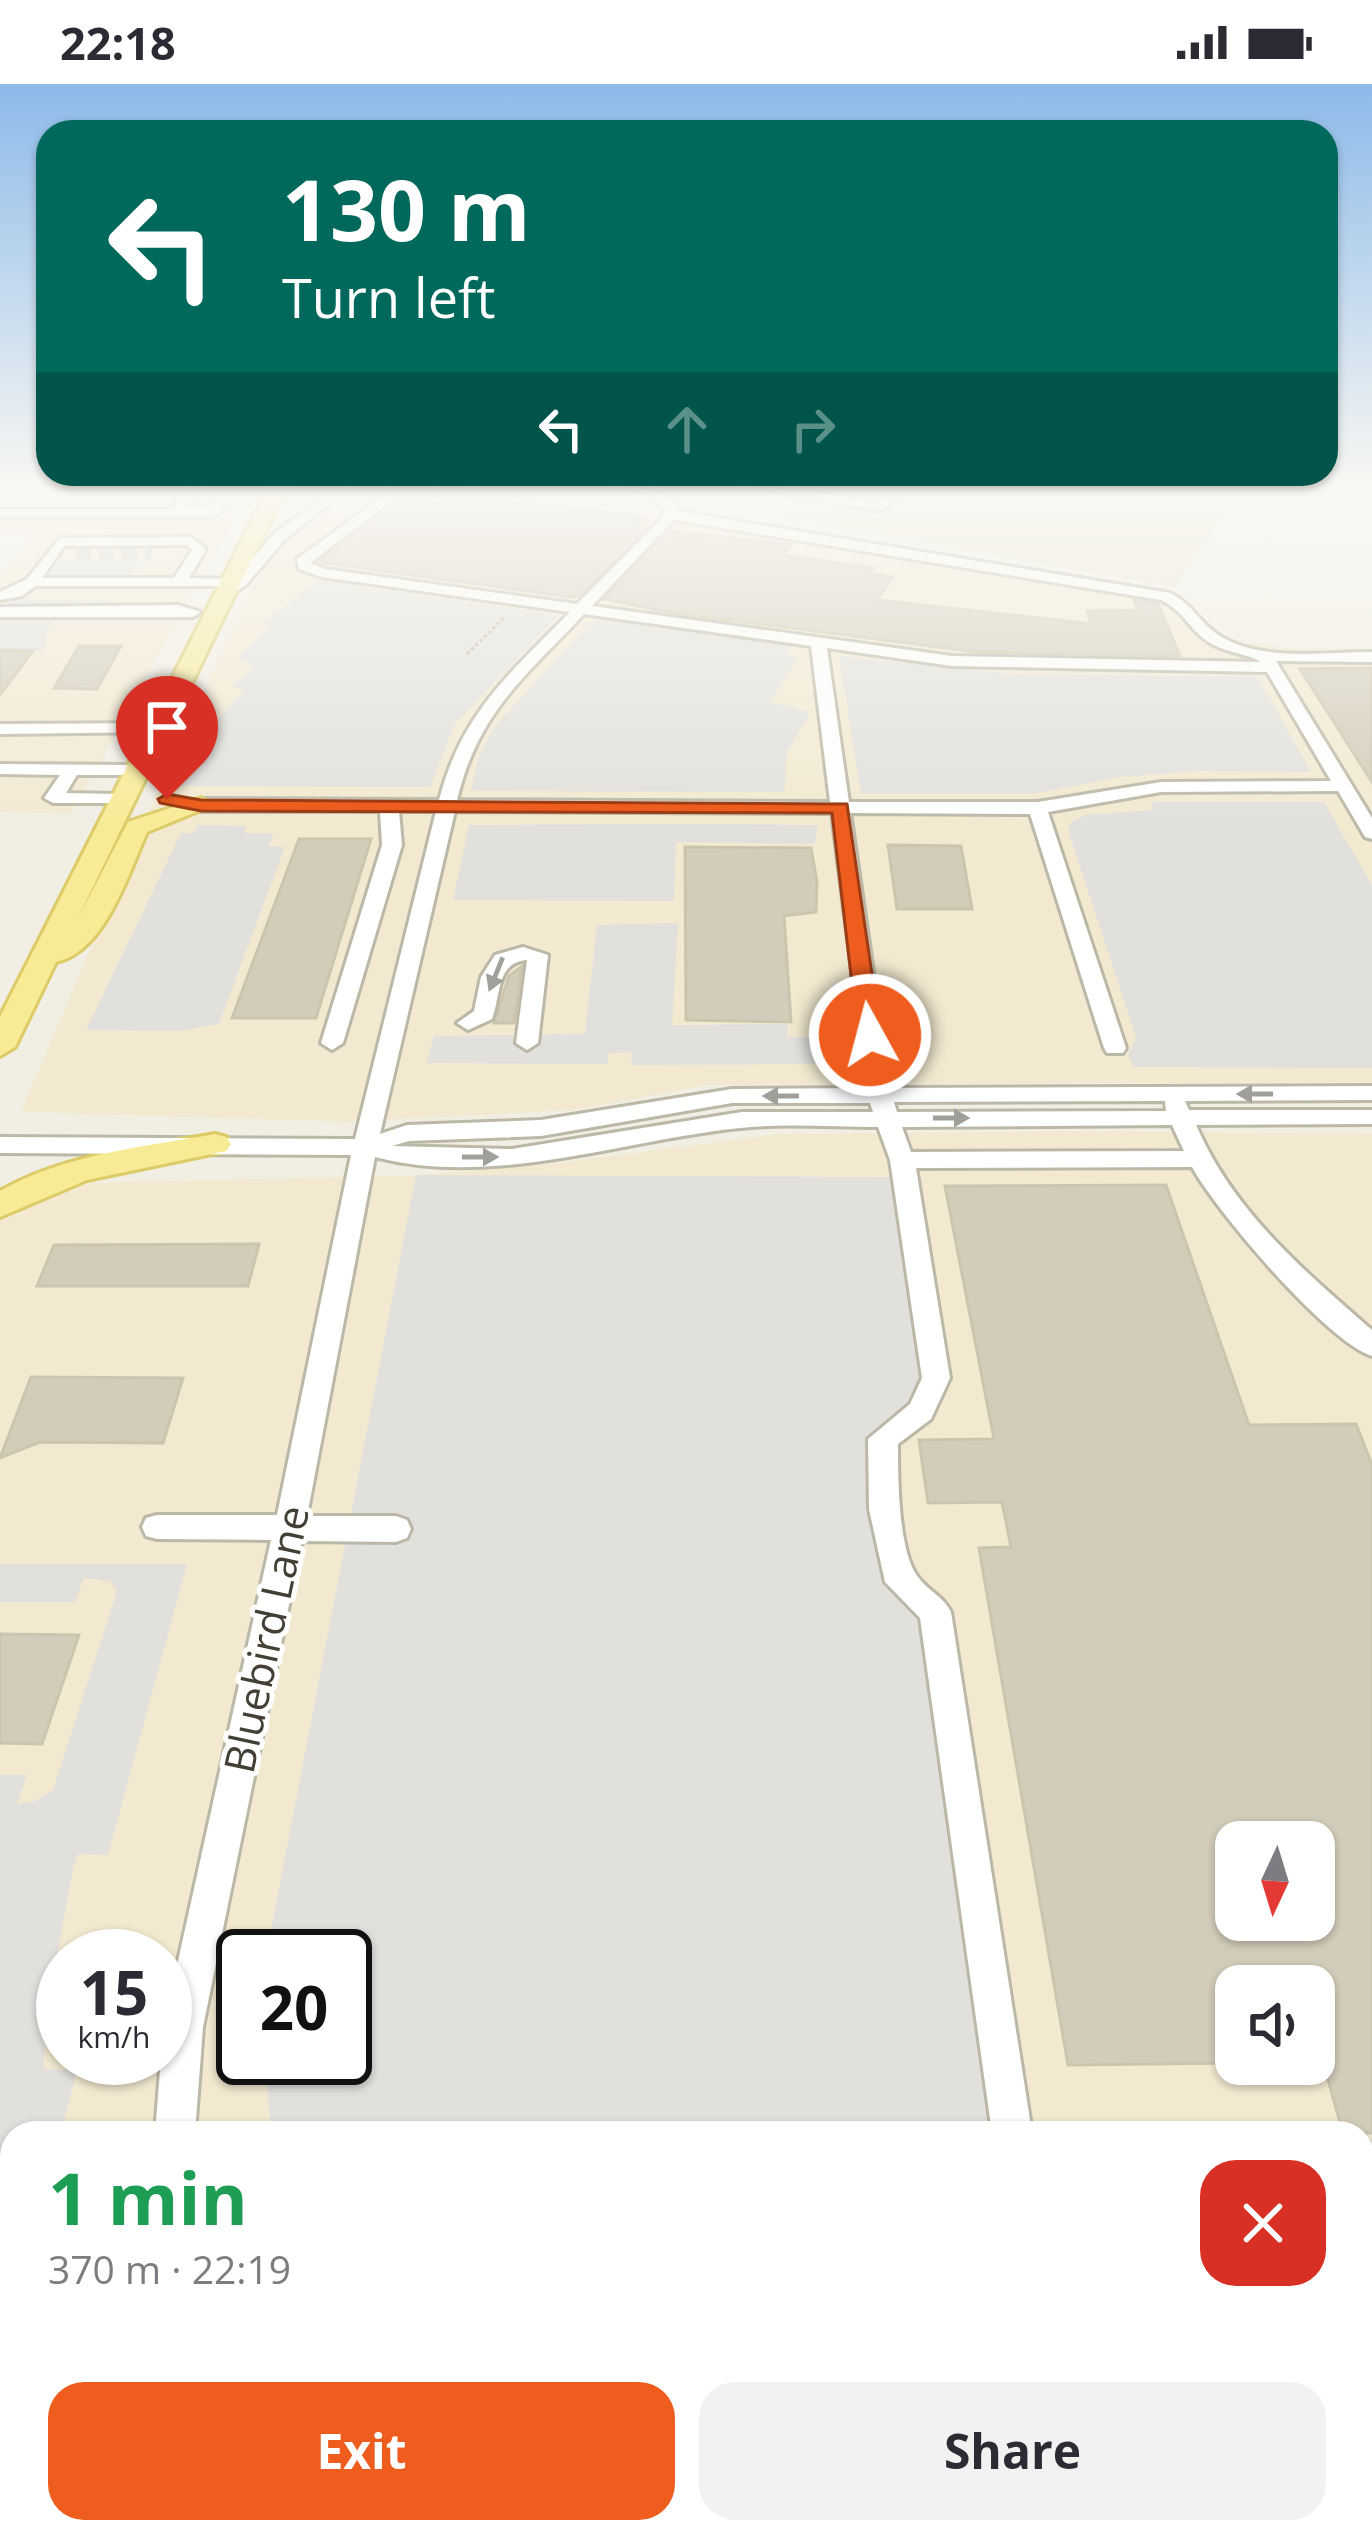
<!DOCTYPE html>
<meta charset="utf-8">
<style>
body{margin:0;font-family:"Open Sans",sans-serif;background:#f2f2f3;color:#2b2b33;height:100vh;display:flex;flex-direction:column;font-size:45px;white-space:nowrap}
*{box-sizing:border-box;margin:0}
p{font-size:39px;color:#7c7c81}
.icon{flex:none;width:66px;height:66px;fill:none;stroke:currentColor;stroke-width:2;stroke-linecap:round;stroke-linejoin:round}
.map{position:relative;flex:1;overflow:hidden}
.panel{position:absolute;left:0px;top:2037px;width:1374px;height:423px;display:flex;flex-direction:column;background:#fff;border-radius:36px 36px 0 0;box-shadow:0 3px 9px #0004}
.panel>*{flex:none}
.hud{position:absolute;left:36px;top:36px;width:1302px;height:366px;border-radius:36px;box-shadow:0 3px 9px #0004;background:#00695c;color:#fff;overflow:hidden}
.needle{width:78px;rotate:184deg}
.buttons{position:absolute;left:1215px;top:1737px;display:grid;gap:24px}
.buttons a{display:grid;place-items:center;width:120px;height:120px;border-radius:24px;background:#fff;box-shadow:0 3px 9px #0004;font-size:60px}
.speed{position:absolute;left:36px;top:1845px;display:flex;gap:24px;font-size:60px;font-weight:700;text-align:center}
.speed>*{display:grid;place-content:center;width:156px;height:156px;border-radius:50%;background:#fff;box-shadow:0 3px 9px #0004;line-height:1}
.speed small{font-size:30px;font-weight:400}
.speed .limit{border:6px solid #111;border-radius:18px;background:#fff;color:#111}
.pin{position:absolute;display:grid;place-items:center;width:102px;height:102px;color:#fff;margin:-123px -51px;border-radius:50% 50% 50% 0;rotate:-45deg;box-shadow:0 0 12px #0007}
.pin .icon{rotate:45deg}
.me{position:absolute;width:132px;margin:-66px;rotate:353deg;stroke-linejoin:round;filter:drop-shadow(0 0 9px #0008)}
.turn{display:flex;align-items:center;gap:42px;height:252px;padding:0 48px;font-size:54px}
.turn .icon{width:156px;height:156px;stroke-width:2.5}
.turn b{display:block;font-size:84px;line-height:102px}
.lanes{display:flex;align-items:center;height:114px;padding:0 48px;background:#0003;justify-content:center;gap:60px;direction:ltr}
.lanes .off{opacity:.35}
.round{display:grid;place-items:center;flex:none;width:126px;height:126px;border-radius:36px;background:#f2f2f3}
.headline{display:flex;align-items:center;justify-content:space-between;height:204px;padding:0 48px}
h1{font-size:72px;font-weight:700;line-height:90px;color:#1e9e55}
.button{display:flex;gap:24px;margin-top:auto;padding:24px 48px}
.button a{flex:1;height:138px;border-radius:36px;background:#ee5d1e;color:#fff;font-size:48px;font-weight:700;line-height:138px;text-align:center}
.button a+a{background:#f2f2f3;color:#2b2b33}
.status{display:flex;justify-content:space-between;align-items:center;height:84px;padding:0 60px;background:#fff;direction:ltr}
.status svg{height:33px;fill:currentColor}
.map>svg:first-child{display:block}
</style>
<div class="status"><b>22:18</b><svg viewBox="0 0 49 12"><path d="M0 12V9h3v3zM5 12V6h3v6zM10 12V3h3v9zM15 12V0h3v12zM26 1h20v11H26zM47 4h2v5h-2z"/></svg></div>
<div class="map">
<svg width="1372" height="2458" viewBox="0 0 1372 2458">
<rect width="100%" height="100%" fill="#f1efe4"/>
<g fill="#f2e9d0" fill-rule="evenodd">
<polygon points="0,401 257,401 204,486 71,730 0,728 0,491 33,451 0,450"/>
<polygon points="361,401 575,401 647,415 650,429 1172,518 1186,542 1241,557 1288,564 1372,565 1372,998 708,1001 575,1026 348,1038 21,1028 159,703 254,499 284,462"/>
<path d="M1099,1047L1372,1050V2420L1362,2421V2049H12V2448H205L0,2453V1132L46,1111L92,1099L416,1091L542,1081L778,1050ZM1236,1758H1314V1836H1236ZM63,1872H165V1974H63ZM243,1872H345V1974H243ZM1236,1902H1314V1980H1236Z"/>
</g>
<polygon fill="#e9e6ce" points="656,401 1246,401 1174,503 702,420 704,414 696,410"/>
<g fill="#c4e3af">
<polygon points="1372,2420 1372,2458 440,2458 435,2448 1362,2448 1362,2421"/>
<polygon points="309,2448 313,2458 0,2458 0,2453"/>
</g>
<g fill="#e2e0dc">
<polygon points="152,476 124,494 45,494 53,477"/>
<polygon points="318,496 559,531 455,640 430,703 177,702 199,657 244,606 232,602 254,584 238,574 270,543 260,541"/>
<polygon points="10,516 109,516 104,525 60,526 47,547 45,565 37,567 0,564 0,542"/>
<polygon points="594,535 792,561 785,572 798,574 770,618 811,628 787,668 784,708 471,707 478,674 494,643"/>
<polygon points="839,572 1013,590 1258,593 1311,688 1198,687 1121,693 1031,710 861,710"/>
<polygon points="1152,718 1324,718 1372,801 1372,984 1134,983 1128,971 1136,953 1068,746 1072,737 1086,731 1154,726"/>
<polygon points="198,741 246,742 244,749 274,749 268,762 285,763 219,940 178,947 86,946 181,749 194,749"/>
<polygon points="469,741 677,740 818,741 815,760 676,758 674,817 453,816"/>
<polygon points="678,839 672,941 788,940 787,953 844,954 844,969 828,968 828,980 632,981 631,968 609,969 607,980 426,979 434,952 585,950 597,841"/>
<polygon points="416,1091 905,1093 936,1294 883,1355 896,1463 935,1528 1012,2049 271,2049 265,1974 345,1974 345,1872 266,1872"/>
<polygon points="0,1480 187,1480 108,1771 78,1770 73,1785 51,1904 43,1985 77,1986 61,2049 12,2049 12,2236 0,2282 0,1691 27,1691 17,1720 33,1718 53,1706 117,1507 110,1497 84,1494 75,1518 0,1518"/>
</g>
<g fill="#d2ccba" stroke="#ccc5ae" stroke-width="3" fill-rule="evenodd">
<polygon points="470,412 645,433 636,443 646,444 579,512 569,513 319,478 401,416 460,419"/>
<polygon points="670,447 792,461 782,471 873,484 868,489 893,493 877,516 1091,540 1087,527 1138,526 1134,516 1158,520 1180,572 976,568 667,528 605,515"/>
<polygon points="79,562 121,562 97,605 54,604"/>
<polygon points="0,566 33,567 0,611"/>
<polygon points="1372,584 1372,698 1300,585"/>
<polygon points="299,755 371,755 316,934 232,934"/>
<polygon points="888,761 961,762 972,825 897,825"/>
<polygon points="685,763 811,764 817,798 816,828 784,832 791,938 686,936"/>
<polygon points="522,882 514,939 494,939 509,892"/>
<path d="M1166,1101L1249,1341L1356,1340L1372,1381V2049H1343L1323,1978H1314V1902H1236V1979L1068,1981L979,1464L1011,1463L1002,1418L928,1419L919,1356L994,1355L945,1102ZM1236,1758H1314V1836H1236Z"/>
<polygon points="259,1160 248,1202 37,1202 54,1161"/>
<polygon points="31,1293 183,1294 163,1359 40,1358 0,1374"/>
<polygon points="0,1550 79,1551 42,1660 0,1659"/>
</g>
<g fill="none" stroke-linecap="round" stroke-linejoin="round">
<polyline stroke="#ceccc1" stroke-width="15" stroke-dasharray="15 8" stroke-linecap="butt" points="76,468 152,468"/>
<g stroke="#bcb8a7" stroke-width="6">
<g id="minor">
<polygon points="189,401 201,401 185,425 211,423 227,401 239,401 221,429 207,433 0,433 0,425 172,425"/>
<path d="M339,401H353L284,456L247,500L229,513L217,510L225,502H35L22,512L0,516V508L27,495L60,454L191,453L206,465L189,494L235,495L274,450ZM187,461L192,466L174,494H42L64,462Z"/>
<path d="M399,401H413L310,479L325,485L577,520L661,435L665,425L647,409L614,401C642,400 655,403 677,421V427L1170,509C1193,520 1199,539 1220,552C1262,578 1325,568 1372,568V578L1276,577L1372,734V755L1365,753L1338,707L1161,708L1048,728L1126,964L1123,969H1107L1104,964L1030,730L850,729L890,1004L1372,1002V1016L1185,1017L1189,1026H1372V1040L1196,1041C1233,1127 1303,1186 1372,1246V1272C1327,1258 1216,1127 1192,1083L916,1084L950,1294L931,1335L898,1360C898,1392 898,1468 918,1493C928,1507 943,1512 951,1528L1032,2049H992L920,1534L885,1498L869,1425L868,1355L910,1320L922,1294L890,1076L878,1043C833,1043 785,1039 740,1044C621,1056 495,1104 375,1073L307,1432H396L407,1436L411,1445L407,1454L396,1458L302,1457L203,1943L195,2049H155L161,1974H165V1936L271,1456L157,1455L146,1452L142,1443L146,1434L157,1431H277L351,1071L0,1069V1053L355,1055L436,727H399L402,761L343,959L332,966L321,959L382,761L380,727H201L192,721L201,715L439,716C461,630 509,590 570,528L322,493L299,485L297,475ZM674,436L1161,516C1186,528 1190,549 1214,561C1229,569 1248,570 1261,578L952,572L592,522ZM584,530L811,562L830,718L457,716C478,628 525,593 584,530ZM827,564L952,582L1267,588L1331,697L1161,698L1038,718H849ZM455,727L832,729L867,1004L732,1005L541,1036L407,1041L380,1050ZM1165,1017L1166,1027L897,1028L894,1018ZM732,1019H870L873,1028H742L512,1065L392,1062L409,1057L541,1052ZM1172,1041L1184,1067L911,1068L902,1043Z"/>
<polygon points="440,401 486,401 446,405"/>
<polygon points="741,401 769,401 878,419 899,401 912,401 881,427"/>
<polygon points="178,521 201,528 193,533 0,533 0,523"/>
<polygon points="156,639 165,644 162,648 0,650 0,640"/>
<polygon points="0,680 134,681 143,686 134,691 77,691 66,709 120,710 129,715 126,719 53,719 44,714 60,691 0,690"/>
<path d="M523,863L548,871L538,959L527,966L516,959L527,876C496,878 501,912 492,935L468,946L457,939L474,927L481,893L495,871Z"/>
<rect x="1362" y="2296" width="10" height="46"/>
<polygon points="335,2448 386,2448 390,2458 339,2458"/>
</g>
</g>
<g stroke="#dccb67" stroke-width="6">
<g id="major">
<path d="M270,401H288L75,840L128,738L201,714L213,721L147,748C129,788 105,868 56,878L15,963L0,972V933Z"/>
<path d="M215,1050L226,1053L231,1060L226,1067L87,1096L0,1133V1107C65,1070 143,1063 215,1050Z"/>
</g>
</g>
<polyline stroke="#bdb699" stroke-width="3" stroke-dasharray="3 3" stroke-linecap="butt" points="467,570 506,532"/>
<use href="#minor" fill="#fff" fill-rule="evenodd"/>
<use href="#major" fill="#f8eb96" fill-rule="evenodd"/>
</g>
<defs><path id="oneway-solid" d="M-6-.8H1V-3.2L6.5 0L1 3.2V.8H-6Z" transform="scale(3)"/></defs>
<g fill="#a19f9a">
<use href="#oneway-solid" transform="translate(496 890) rotate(112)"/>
<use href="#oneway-solid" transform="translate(1255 1010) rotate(180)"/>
<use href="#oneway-solid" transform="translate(781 1012) rotate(-180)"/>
<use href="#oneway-solid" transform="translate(951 1034)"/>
<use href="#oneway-solid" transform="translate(480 1073)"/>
</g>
<linearGradient id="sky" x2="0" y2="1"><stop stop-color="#8cbae9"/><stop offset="0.54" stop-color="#f9f8f3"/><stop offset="1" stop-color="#f9f8f3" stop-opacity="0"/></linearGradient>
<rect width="1372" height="745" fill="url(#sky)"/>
<polygon fill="#ee5d1e" stroke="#9b3c14" stroke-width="3" points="167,710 201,716 847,720 881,951 870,957 858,951 832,729 201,727 160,719 158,715"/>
<g text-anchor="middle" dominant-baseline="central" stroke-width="10" stroke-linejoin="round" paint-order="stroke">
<g font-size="42" fill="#433f34" stroke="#fff">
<text transform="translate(265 1555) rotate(-78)">Bluebird Lane</text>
</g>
</g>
</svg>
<div class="buttons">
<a><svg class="needle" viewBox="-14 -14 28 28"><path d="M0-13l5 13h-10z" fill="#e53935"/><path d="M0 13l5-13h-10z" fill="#7c7c81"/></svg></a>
<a><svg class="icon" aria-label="sound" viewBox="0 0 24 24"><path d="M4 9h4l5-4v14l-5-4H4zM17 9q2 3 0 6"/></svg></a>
</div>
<div class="speed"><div>15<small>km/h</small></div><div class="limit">20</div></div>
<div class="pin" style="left:167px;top:715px;background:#d93025"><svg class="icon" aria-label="arrive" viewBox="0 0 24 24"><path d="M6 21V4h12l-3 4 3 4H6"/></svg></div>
<svg class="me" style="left:870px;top:951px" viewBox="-20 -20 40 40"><circle r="17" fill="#ee5d1e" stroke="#fff" stroke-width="3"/><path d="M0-11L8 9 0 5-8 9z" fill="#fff"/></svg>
<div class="hud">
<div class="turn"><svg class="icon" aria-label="left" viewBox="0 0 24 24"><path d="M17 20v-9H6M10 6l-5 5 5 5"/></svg><div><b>130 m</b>Turn left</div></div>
<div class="lanes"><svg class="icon" aria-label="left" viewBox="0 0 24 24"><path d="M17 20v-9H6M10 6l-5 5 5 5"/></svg><svg class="icon off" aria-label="ahead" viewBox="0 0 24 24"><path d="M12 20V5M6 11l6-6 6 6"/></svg><svg class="icon off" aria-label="right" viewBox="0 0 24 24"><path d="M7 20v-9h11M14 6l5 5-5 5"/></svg></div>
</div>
<section class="panel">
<div class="headline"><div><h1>1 min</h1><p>370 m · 22:19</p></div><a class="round" style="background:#d93025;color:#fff"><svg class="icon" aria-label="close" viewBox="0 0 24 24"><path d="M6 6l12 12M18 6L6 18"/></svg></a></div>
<div class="button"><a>Exit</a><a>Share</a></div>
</section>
</div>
